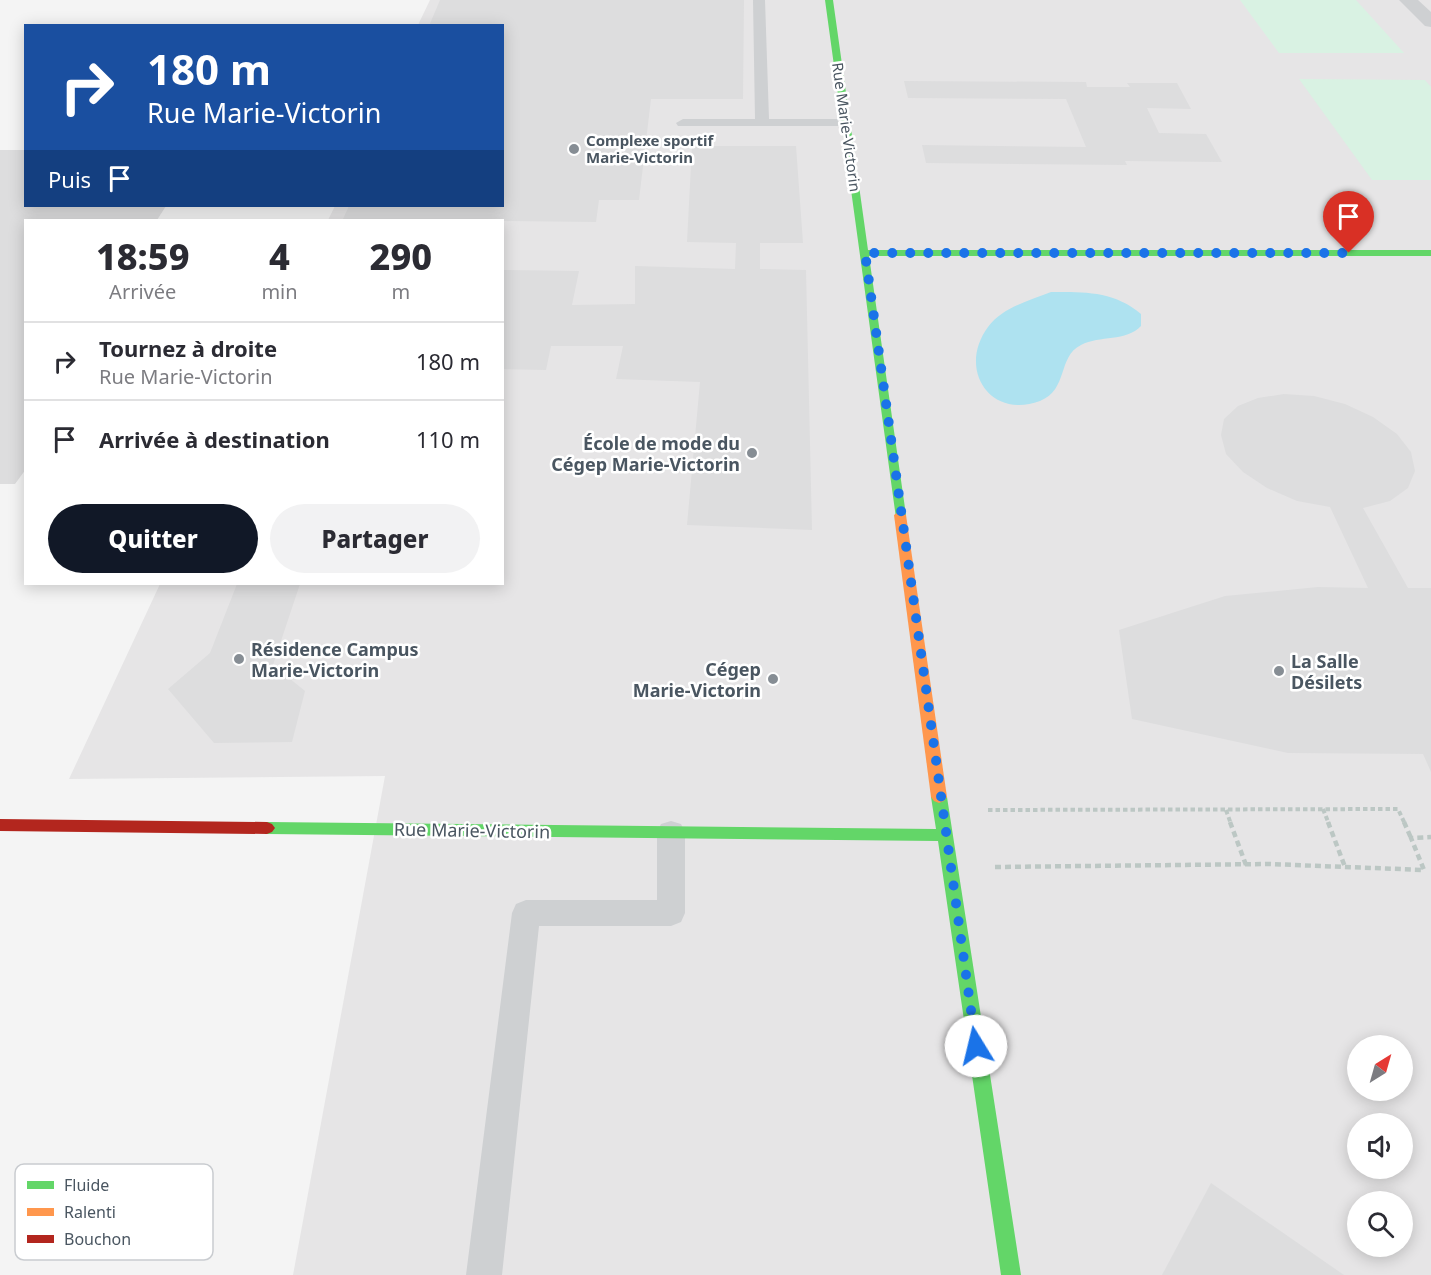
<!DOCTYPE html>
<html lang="fr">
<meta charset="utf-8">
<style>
body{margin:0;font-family:"Noto Sans",sans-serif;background:#f2f2f3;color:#2b2b33;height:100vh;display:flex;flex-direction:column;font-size:22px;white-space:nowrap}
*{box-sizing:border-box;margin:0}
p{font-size:20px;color:#7c7c81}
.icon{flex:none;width:33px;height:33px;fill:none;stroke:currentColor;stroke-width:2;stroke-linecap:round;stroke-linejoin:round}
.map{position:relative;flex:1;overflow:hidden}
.side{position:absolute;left:24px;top:219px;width:480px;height:366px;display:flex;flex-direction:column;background:#fff;border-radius:0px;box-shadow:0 3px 15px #0003}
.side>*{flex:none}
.banner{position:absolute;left:24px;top:24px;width:480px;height:183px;border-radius:0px;box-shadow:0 3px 15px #0003;background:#1a4fa0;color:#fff;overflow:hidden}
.needle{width:39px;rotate:37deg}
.controls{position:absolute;left:1347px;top:1035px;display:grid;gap:12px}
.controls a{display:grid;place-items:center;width:66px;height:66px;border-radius:50%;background:#fff;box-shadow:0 3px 15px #0003;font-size:30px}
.pin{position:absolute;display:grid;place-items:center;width:51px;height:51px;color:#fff;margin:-62px -26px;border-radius:50% 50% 50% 0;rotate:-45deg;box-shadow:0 0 6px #0007}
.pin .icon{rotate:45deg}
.me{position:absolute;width:66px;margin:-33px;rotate:351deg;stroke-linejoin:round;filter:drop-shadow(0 0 4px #0008)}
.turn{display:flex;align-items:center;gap:21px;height:126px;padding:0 24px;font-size:27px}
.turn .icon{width:78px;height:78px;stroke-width:2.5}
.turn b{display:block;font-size:42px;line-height:51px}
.then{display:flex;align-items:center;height:57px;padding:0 24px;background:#0003;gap:12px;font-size:22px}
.eta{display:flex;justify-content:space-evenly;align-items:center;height:102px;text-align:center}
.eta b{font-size:36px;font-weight:800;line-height:42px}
.button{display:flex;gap:12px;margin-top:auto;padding:12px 24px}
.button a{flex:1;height:69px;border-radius:36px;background:#111827;color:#fff;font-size:24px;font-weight:800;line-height:69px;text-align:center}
.button a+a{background:#f2f2f3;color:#2b2b33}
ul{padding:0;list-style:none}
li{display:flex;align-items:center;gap:18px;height:78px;padding:0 24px;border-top:2px solid #e1e1e2}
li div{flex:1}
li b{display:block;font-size:22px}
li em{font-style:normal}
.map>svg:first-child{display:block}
</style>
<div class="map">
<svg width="1431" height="1275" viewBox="0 0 1431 1275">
<rect width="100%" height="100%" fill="#f4f4f4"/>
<path fill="#e6e5e6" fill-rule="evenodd" d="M430,0H1431V1275H293L385,776L69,779L160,584H502V220H328L335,206H502V26L418,25ZM1358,1046H1402V1090H1358ZM1358,1124H1402V1168H1358ZM1358,1202H1402V1246H1358Z"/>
<g fill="#d9f2e3">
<polygon points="1240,0 1356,0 1404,53 1279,53"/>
<polygon points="1299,79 1425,80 1431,87 1431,180 1372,180"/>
</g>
<path fill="#aee2f0" d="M1051,292C1085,292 1114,291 1141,314V326C1126,342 1100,335 1081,345C1057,357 1069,389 1040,401C990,420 957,369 988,327C1003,307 1029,301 1051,292Z"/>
<g fill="#ddddde">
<polygon points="440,0 744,0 743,99 651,99 639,200 599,200 596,222 343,219 349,206 502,206 502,26 429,26"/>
<polygon points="904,81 1086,82 1087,87 1130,87 1127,83 1177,83 1191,109 1147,108 1159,133 1206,134 1222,162 1125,161 1127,165 926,163 922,145 1086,147 1066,99 908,98"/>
<polygon points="692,146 796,146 803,243 760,243 760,269 806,270 812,530 687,525 700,382 616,379 623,346 551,346 546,370 502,369 502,270 579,271 572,305 635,304 635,266 735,269 736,243 687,242"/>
<polygon points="0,150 26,150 26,206 166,206 157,220 26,220 26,469 15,484 0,484"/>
<polygon points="1284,394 1314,396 1345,404 1373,417 1397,434 1411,452 1415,471 1408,488 1390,501 1363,508 1408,588 1431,588 1431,772 1423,754 1288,753 1132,719 1119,630 1225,596 1318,587 1368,588 1330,507 1297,501 1267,488 1243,472 1226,454 1221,435 1224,419 1238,406 1258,398"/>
<polygon points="237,584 300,584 273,665 305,691 292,742 214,743 168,689 210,653"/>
<polygon points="1211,1183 1344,1275 1162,1275"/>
</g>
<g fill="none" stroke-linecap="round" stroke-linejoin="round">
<g stroke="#bcc7c4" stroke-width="4" stroke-dasharray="4.5 3" stroke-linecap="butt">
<polyline points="1323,809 1329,824"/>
<polyline points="988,810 1398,809 1405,824"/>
<polyline points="1226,810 1231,824"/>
</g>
<g stroke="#bcc7c4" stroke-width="4.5" stroke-dasharray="6 4" stroke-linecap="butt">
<polyline points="1230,822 1246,865"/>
<polyline points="1328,822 1345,867"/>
<polyline points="1404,822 1411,838"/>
<polyline points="995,867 1269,864 1424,870 1411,838 1431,837"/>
</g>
<g fill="#ced0d2" fill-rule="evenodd">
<polygon points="753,0 765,0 769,119 847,119 854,123 852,126 678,126 676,123 683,119 755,119"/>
<polygon points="671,821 681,824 685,832 685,913 681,922 671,926 539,926 502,1275 466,1275 512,913 516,904 526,900 657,900 657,832 661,824"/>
</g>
<polygon fill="#ced0d2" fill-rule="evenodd" points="1399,0 1418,0 1431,12 1431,27 1425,26"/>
<g fill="#63d668" fill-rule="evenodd">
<polygon points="825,0 833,0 868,250 1431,250 1431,256 869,256 906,515 904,518 896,518"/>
<polygon points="939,791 944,793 947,797 1021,1275 1001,1275 938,841 267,834 262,832 259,828 262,824 267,822 936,829 931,797 934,793"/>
</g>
<polygon fill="#ff974d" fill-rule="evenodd" points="900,511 906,515 947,797 944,801 939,803 934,801 931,797 894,515"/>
<polygon fill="#b3261e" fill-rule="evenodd" points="0,819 267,822 272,824 275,828 272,832 267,834 0,831"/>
</g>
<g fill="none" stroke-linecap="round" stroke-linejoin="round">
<polyline stroke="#1a73e8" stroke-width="10" stroke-dasharray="0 18" points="976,1046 865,253 1349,253"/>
</g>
<g fill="#868d94" stroke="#fff" stroke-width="2">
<circle cx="574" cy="149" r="6"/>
<circle cx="752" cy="453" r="6"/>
<circle cx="239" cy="659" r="6"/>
<circle cx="1279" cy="671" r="6"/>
<circle cx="773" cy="679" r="6"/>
</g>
<g text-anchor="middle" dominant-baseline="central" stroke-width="5" stroke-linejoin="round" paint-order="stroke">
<g font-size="15" fill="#4a5661" stroke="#fff">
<text transform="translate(847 127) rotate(82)">Rue Marie-Victorin</text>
</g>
<g font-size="15" font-weight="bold" fill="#4a5661" stroke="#fff" text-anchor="start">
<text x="586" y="140">Complexe sportif<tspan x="586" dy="17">Marie-Victorin</tspan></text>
</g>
<g font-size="18" font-weight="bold" fill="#4a5661" stroke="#fff" text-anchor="end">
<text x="740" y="443">École de mode du<tspan x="740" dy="21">Cégep Marie-Victorin</tspan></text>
<text x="251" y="649" text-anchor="start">Résidence Campus<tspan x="251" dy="21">Marie-Victorin</tspan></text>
<text x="1291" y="661" text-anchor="start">La Salle<tspan x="1291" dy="21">Désilets</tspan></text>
<text x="761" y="669">Cégep<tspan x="761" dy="21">Marie-Victorin</tspan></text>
</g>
<g font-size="18" fill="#4a5661" stroke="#fff">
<text transform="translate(472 830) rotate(1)">Rue Marie-Victorin</text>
</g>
</g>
<rect x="15" y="1164" width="198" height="96" rx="9" fill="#fff" stroke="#c9ccd0" stroke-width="1.5"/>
<rect x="27" y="1181" width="27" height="8" fill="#63d668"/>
<rect x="27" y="1208" width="27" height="8" fill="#ff974d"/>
<rect x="27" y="1235" width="27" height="8" fill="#b3261e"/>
<g font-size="16" fill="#4a5661">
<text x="64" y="1191">Fluide</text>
<text x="64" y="1218">Ralenti</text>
<text x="64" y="1245">Bouchon</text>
</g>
</svg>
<div class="controls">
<a><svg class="needle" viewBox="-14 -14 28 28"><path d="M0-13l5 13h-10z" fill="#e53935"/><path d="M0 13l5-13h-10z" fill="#7c7c81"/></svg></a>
<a><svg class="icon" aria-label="sound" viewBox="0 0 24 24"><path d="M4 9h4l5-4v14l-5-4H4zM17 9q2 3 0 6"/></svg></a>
<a><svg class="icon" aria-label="search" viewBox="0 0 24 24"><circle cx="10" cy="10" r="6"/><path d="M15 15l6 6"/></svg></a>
</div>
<div class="pin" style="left:1349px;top:253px;background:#d93025"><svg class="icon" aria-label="arrive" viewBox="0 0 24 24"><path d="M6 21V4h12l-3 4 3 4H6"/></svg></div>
<svg class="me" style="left:976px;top:1046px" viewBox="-20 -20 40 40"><circle r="19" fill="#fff"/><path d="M0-13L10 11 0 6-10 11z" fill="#1a73e8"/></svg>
<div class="banner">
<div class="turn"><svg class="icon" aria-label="right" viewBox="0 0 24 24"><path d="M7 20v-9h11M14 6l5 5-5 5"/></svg><div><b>180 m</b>Rue Marie-Victorin</div></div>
<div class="then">Puis<svg class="icon" aria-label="arrive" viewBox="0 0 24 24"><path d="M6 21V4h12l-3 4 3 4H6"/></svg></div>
</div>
<section class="side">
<div class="eta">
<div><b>18:59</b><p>Arrivée</p></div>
<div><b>4</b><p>min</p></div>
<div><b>290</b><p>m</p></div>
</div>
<ul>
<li><svg class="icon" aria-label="right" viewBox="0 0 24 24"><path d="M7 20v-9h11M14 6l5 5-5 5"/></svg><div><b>Tournez à droite</b><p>Rue Marie-Victorin</p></div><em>180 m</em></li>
<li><svg class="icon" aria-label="arrive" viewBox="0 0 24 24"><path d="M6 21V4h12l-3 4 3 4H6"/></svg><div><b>Arrivée à destination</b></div><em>110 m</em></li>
</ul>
<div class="button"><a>Quitter</a><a>Partager</a></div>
</section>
</div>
